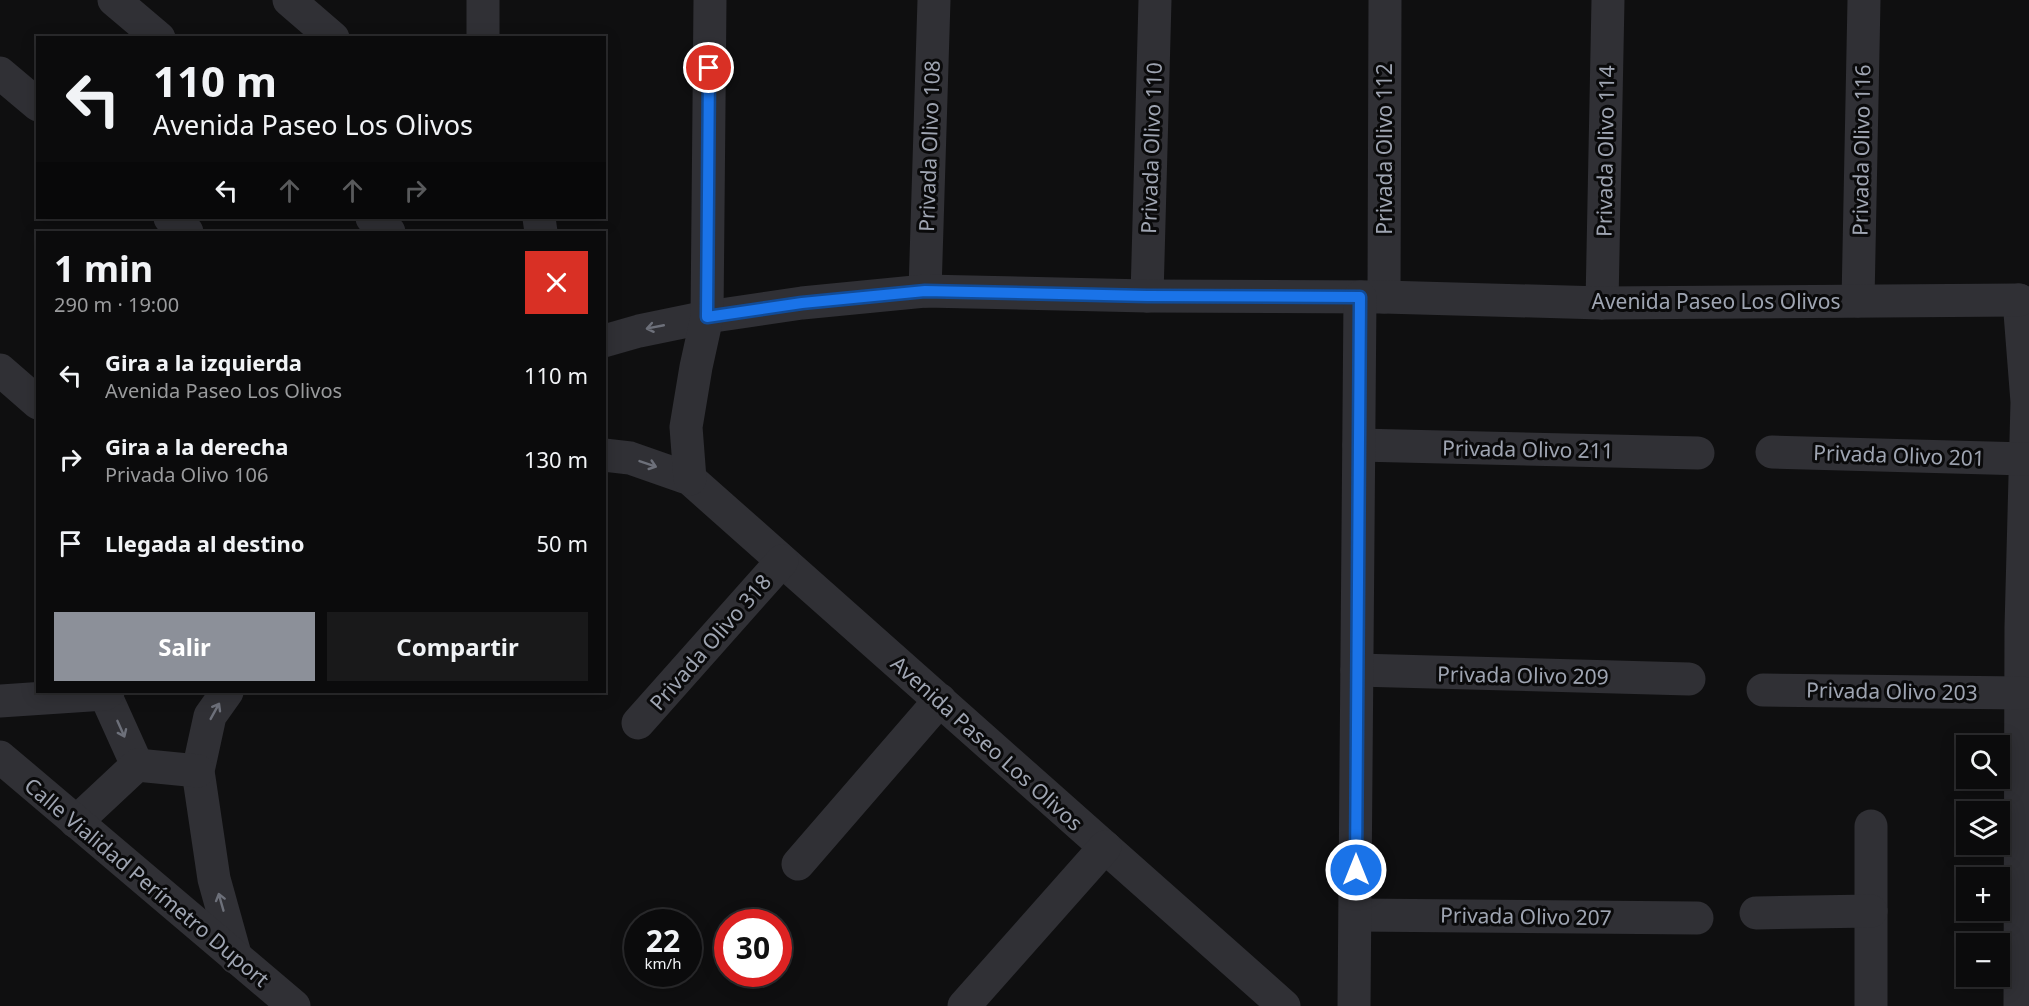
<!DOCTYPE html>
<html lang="es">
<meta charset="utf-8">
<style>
body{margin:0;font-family:"Noto Sans",sans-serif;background:#19191a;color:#f1f3f6;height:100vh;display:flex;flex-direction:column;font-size:22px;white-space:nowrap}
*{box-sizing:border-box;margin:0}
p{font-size:20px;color:#9a9b9d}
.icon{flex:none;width:33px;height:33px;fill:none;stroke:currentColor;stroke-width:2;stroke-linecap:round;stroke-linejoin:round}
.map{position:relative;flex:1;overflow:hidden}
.details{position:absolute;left:36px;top:231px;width:570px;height:462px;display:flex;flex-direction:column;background:#0b0b0c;border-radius:0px;box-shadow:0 3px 15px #0003,0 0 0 2px #2b2b2d}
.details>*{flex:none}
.hud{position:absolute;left:36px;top:36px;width:570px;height:183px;border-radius:0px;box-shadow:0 3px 15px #0003,0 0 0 2px #2b2b2d;background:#0b0b0c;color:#f1f3f6;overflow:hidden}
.tools{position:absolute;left:1956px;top:735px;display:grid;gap:12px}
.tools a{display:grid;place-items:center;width:54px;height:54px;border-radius:0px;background:#0b0b0c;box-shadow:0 3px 15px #0003,0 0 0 2px #2b2b2d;font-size:30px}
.speed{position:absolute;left:624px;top:909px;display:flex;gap:12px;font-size:30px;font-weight:700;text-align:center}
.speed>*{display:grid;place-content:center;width:78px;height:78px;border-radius:50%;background:#0b0b0c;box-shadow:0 3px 15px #0003,0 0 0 2px #2b2b2d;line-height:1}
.speed small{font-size:15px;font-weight:400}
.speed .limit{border:9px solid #d22;background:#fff;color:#111}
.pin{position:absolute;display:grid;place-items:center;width:51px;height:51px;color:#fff;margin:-26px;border:3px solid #fff;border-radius:50%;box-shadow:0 2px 6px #0007}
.me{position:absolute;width:66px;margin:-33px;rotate:0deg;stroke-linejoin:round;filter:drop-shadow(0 0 4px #0008)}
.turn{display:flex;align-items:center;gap:21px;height:126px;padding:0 18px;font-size:27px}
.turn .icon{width:78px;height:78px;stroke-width:2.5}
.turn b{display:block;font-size:42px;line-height:51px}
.lanes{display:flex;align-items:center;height:57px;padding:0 18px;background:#0003;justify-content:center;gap:30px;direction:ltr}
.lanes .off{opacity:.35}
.round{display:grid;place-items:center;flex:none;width:63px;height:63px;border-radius:0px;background:#19191a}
.overview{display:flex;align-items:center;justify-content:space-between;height:102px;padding:0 18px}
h1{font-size:36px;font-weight:700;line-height:45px}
.primary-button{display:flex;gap:12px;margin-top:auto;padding:12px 18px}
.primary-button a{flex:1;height:69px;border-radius:0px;background:#8c9099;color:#fff;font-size:24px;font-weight:700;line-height:69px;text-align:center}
.primary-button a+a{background:#19191a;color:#f1f3f6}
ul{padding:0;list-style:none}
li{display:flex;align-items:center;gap:18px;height:84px;padding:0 18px}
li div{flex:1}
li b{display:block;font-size:22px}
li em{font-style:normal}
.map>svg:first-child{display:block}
</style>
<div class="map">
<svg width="2029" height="1006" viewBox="0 0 2029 1006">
<rect width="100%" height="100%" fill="#0f0f10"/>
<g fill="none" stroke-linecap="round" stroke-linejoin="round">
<g stroke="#303035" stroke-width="33">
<polyline points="114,0 159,38"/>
<polyline points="289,0 333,38"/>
<polyline points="483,38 483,0"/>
<polyline points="0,73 38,105"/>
<polyline points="170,218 187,232"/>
<polyline points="372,218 389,232"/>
<polyline points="539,218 541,232"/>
<polyline points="925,291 934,0"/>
<polyline points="1147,296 1155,0"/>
<polyline points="1384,297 1385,0"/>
<polyline points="2019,300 2027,402 2021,628 2020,1006"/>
<polyline points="1858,301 1864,0"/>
<polyline points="1602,303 1608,0"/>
<polyline points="604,341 639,331 707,317 802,303 925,291 1147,296 1384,297 1602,303 2019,300"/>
<polyline points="0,370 38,403"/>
<polyline points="1359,445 1698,453"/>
<polyline points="1772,452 2026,459"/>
<polyline points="604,455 630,458 690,479 1284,1006"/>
<polyline points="690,479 686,427 696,367 707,317 710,0"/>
<polyline points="1357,670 1689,679"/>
<polyline points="1763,690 2022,693"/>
<polyline points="227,692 210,716 198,771 214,879 236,958"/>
<polyline points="105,694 137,765"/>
<polyline points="0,701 105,694 108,692"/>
<polyline points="638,723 782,561"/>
<polyline points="76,822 137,765 198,771"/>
<polyline points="1871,826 1871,1006"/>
<polyline points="798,864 940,700"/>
<polyline points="1756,913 1871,911"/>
<polyline points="1356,915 1697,918"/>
<polyline points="964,1006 1105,847"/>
<polyline points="1354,1006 1360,297"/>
</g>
<polyline stroke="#303035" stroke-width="33" points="0,757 294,1006"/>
</g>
<defs><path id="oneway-shaft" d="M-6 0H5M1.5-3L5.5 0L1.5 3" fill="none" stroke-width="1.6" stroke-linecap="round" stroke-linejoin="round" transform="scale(1.5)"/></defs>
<g stroke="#6d707a">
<use href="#oneway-shaft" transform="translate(655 327) rotate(169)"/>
<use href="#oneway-shaft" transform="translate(648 464) rotate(19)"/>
<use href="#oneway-shaft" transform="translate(215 711) rotate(-61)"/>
<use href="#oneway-shaft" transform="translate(121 729) rotate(66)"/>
<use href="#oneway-shaft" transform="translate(221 902) rotate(-106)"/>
</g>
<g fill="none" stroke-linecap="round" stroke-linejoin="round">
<g stroke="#114b97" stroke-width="15">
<polyline id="route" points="709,68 707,317 802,303 925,291 1147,296 1360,297 1356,870"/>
</g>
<use href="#route" stroke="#1a73e8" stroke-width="10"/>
</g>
<g text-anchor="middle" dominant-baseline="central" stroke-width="6" stroke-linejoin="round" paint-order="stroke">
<g font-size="21" fill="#9fa5b2" stroke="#0a0a0b">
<text transform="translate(929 146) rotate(-88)">Privada Olivo 108</text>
<text transform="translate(1151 148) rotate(-88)">Privada Olivo 110</text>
<text transform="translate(1384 149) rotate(-90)">Privada Olivo 112</text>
<text transform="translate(1861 150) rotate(-89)">Privada Olivo 116</text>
<text transform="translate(1605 151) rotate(-89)">Privada Olivo 114</text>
<text x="1716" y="301">Avenida Paseo Los Olivos</text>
<text transform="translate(1528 449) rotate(1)">Privada Olivo 211</text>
<text transform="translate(1899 455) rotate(2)">Privada Olivo 201</text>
<text transform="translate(710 642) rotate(-49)">Privada Olivo 318</text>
<text transform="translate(1523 675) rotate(1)">Privada Olivo 209</text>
<text transform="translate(1892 691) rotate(1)">Privada Olivo 203</text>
<text transform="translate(987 743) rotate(42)">Avenida Paseo Los Olivos</text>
<text transform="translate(147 882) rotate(40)">Calle Vialidad Perímetro Duport</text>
<text transform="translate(1526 916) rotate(1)">Privada Olivo 207</text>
</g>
</g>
</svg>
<div class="tools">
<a><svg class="icon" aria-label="search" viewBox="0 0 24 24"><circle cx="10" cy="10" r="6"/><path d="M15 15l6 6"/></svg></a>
<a><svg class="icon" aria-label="layers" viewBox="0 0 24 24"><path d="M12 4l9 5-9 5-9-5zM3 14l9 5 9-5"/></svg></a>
<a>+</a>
<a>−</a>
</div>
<div class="speed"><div>22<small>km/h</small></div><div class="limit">30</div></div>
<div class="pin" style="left:709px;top:68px;background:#d93025"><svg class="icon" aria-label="arrive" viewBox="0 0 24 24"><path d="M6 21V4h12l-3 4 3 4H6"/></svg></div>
<svg class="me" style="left:1356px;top:870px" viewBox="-20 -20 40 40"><circle r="17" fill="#1a73e8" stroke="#fff" stroke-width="3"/><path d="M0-11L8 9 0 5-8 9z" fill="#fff"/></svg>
<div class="hud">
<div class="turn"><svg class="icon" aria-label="left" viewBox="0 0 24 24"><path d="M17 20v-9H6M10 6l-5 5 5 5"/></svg><div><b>110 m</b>Avenida Paseo Los Olivos</div></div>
<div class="lanes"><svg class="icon" aria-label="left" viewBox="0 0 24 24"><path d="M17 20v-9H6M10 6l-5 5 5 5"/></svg><svg class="icon off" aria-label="ahead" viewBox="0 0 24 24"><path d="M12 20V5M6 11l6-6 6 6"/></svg><svg class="icon off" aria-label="ahead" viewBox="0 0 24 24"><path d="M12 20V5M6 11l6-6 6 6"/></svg><svg class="icon off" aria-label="right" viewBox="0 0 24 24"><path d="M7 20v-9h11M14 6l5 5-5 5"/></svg></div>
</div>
<section class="details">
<div class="overview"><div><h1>1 min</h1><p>290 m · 19:00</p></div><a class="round" style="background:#d93025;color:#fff"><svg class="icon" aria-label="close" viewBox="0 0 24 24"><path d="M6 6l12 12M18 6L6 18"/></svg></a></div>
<ul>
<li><svg class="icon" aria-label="left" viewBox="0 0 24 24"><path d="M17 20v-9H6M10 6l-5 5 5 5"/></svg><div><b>Gira a la izquierda</b><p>Avenida Paseo Los Olivos</p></div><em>110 m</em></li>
<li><svg class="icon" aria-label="right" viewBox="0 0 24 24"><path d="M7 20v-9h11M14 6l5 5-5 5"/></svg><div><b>Gira a la derecha</b><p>Privada Olivo 106</p></div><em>130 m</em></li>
<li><svg class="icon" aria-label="arrive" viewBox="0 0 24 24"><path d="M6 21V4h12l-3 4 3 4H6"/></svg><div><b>Llegada al destino</b></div><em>50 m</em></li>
</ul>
<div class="primary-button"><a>Salir</a><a>Compartir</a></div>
</section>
</div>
